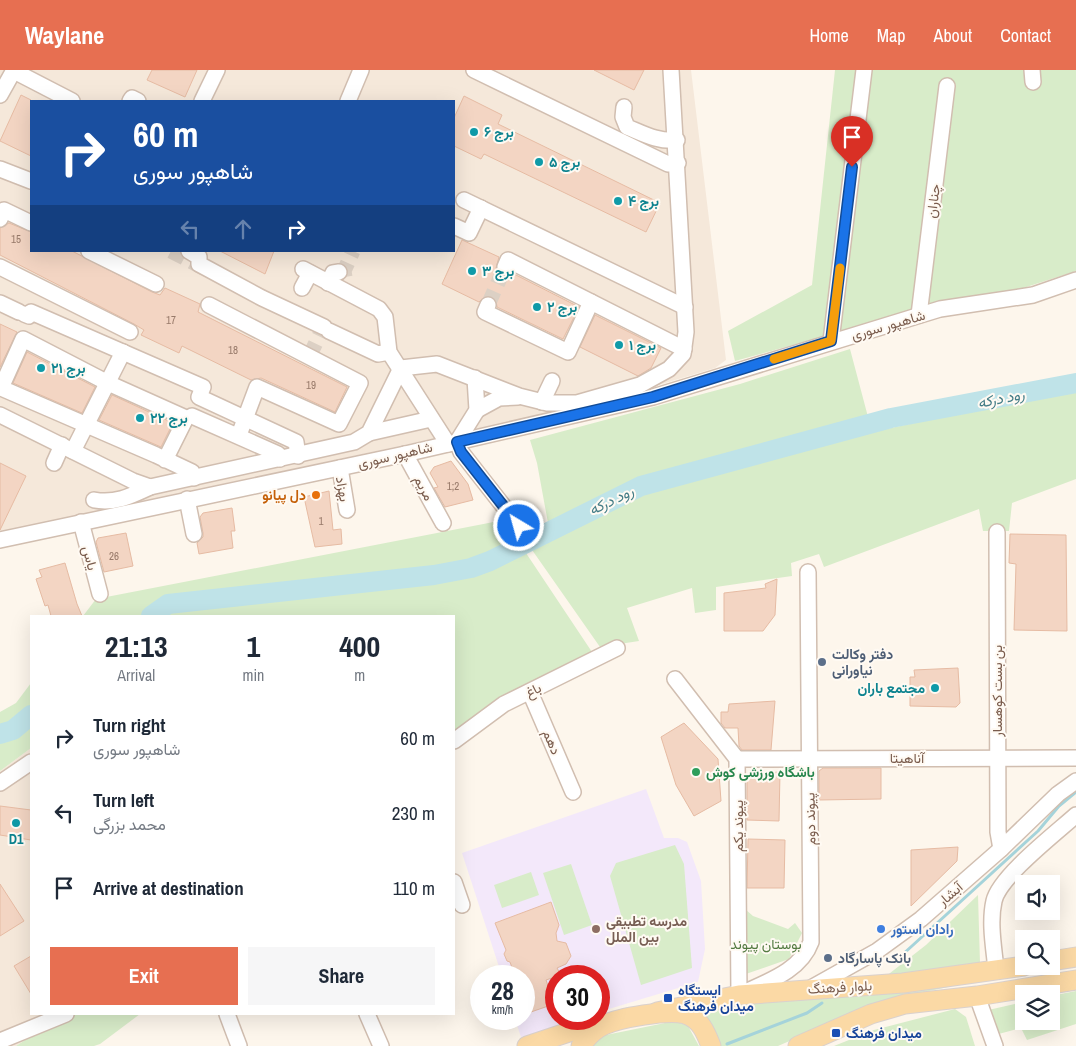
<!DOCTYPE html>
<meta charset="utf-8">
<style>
body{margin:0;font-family:"Archivo Narrow",Vazirmatn,sans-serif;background:#f6f6f7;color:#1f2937;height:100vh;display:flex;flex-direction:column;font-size:19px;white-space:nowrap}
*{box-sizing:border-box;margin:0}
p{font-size:16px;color:#747a83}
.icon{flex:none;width:28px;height:28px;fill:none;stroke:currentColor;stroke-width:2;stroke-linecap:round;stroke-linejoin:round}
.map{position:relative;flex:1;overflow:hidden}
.sheet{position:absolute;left:30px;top:545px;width:425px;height:400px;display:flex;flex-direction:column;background:#fff;border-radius:0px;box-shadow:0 5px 20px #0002}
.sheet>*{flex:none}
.banner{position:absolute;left:30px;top:30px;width:425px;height:152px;border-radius:0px;box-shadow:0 5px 20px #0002;background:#1a4fa0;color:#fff;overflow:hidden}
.buttons{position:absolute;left:1015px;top:805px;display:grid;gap:10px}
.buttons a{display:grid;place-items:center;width:45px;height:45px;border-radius:0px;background:#fff;box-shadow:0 5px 20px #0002;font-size:25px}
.speed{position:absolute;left:470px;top:895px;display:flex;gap:10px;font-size:25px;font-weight:700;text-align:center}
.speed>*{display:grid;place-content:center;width:65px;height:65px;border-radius:50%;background:#fff;box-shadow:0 5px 20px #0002;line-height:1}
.speed small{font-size:12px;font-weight:400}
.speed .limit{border:8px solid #d22;background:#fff;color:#111}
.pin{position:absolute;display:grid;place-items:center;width:42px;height:42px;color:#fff;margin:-51px -21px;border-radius:50% 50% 50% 0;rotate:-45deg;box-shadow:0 0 5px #0007}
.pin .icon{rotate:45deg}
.me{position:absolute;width:55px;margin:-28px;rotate:323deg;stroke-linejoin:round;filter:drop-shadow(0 0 4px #0008)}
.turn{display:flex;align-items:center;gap:18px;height:105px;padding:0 20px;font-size:22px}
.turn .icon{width:65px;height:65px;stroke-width:2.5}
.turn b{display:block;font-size:35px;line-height:42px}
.lanes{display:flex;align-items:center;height:48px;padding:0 20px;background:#0003;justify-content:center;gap:25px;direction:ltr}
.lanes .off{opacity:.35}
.eta{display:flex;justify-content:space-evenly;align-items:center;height:85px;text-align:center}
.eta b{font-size:30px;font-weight:700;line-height:35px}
.action{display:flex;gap:10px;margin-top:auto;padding:10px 20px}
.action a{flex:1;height:58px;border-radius:0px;background:#e76f51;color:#fff;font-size:20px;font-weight:700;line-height:58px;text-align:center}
.action a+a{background:#f6f6f7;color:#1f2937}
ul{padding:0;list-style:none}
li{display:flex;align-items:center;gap:15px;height:75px;padding:0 20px}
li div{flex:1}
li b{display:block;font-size:19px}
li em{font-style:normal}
header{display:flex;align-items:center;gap:30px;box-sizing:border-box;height:70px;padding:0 25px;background:#e76f51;color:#fff}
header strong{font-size:24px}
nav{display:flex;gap:28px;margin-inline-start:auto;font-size:18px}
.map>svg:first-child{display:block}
</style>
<header>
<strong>Waylane</strong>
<nav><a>Home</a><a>Map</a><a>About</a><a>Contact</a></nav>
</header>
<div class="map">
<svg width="1076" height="976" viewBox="0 0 1076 976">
<rect width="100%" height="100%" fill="#fdf6ec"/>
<g fill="#f5e8da" fill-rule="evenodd">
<path d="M0,0H691L726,290L715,298L599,333L0,462ZM31,31H454V181H31Z"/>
<polygon points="31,678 31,944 65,944 16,976 0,976 0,701"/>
</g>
<polygon fill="#f3e8fa" points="646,719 664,768 678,768 687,772 701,811 705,879 698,912 599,942 599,906 556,906 556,949 578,949 521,967 515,949 524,949 524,906 502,906 462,783"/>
<g fill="#d8ecc9">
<polygon points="835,0 1076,0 1076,201 1017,220 893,247 735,291 728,261 812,215"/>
<polygon points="850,279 872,362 1055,323 1076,323 1076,409 1012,433 1009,461 983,461 979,439 824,497 819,484 791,493 792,506 716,517 716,540 695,543 692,518 627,538 639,571 600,577 523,467 548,453 537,393 530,370 740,314"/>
<polygon points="504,450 592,582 488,635 454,668 454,546 83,546 96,529"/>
<polygon points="31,613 31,678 0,701 0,642 16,633"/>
<polygon points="675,775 684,794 692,898 641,915 610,806 616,793"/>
<polygon points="571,794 592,855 564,865 543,803"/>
<polygon points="531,802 539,825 502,838 494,815"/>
<polygon points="978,825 980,893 885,907 926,875"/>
<polygon points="745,839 753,846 788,859 795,853 802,863 789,889 743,905"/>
<polygon points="948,913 948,917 882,931 778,976 715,976 693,939"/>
<polygon points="1076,921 1076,954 1027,970 1021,958 995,965 984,941 1024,932 1024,951 1051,951 1051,926"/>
<polygon points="955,939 966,947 975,976 834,976 874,960"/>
<polygon points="65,944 140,944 100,974 94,976 16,976"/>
<polygon points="675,951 688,956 699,976 589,976 601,966"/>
</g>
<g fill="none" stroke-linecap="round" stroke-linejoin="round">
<g stroke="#a5d3da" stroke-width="3">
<polyline points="901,886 1038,761 1059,736 1076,722"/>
<polyline points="727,974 807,943 822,933"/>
</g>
<g stroke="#bfe3e8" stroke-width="20">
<polyline points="151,546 168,534 434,505 471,498 490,491 641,416 891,348 1076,313"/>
<polyline points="0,664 13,660 31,645"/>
</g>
</g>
<g fill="#f3d5c3" stroke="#e6bba3">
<polygon points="152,0 197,0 185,27 147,10"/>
<polygon points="594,0 644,0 634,20"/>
<polygon points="21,25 31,30 31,86 0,71"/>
<polygon points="464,26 502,45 498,54 660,133 646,162 484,84 481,89 454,76 454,48"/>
<polygon points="9,153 31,162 31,181 72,181 152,222 160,225 165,218 200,234 198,242 347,317 335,342 261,308 251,310 182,276 179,283 141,265 144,260 134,254 0,185 0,158"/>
<polygon points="462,170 499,187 496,198 501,205 507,206 512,203 579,237 563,269 497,237 496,230 492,227 486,226 479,232 442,214"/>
<polygon points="220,181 274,181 265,204"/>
<polygon points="595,245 661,278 651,298 638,306 580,277"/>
<polygon points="0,254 17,262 0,297"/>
<polygon points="27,282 95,317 82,343 13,313"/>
<polygon points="112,325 173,353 161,377 99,350"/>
<polygon points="451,391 468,414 473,430 445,437 434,418 438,417 430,403 434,397"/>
<polygon points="0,393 26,406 0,460"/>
<polygon points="329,421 333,460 341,459 342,474 315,477 304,427"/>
<polygon points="232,438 235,461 231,461 233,478 199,484 197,473 203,467 203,463 200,447 203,443"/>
<polygon points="126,463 133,496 104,502 96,472 98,468"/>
<polygon points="1010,464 1066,465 1067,561 1014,560 1016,494 1009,493"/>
<polygon points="65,493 77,534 82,546 51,546 48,535 45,536 36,509 42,507 39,500"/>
<polygon points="777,509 775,545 763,561 724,561 724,523 766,518 765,514"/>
<polygon points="958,598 960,633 956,637 910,636 910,607 915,607 914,600"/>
<polygon points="775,631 771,680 742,680 739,676 738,658 725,658 721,653 721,642 728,642 729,634"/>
<polygon points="684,653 718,689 721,731 694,746 676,715 661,667"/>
<polygon points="823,698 881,698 881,729 819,730 819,701"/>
<polygon points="780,702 779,751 747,750 747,704"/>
<polygon points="0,736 31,740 31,770 0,765"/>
<polygon points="748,769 785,770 784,818 747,818"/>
<polygon points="958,777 957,791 911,836 911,780"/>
<polygon points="0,814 24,851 0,866"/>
<polygon points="551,832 559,855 556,863 557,871 566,873 571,886 566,894 557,898 561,905 546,910 554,934 528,943 524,930 524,906 515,906 510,892 507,891 504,884 506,880 495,853"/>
<polygon points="31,886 31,924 14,896"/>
</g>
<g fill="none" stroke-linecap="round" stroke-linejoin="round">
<g stroke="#dcd0c4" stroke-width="15" stroke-dasharray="15 8" stroke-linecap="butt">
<polyline points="171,181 209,201"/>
<polyline points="345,207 344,201 353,181"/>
<polyline points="488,235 505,197"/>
<polyline points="309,287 323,258 310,252"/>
</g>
<g stroke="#d1beb0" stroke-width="18">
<g id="minor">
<polyline points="474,0 668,94 678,93"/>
<polyline points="1032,0 1033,12"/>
<polyline points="14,1 72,31"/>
<polyline points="0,25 14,0"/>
<polyline points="130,31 132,28 138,31"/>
<polyline points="202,31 217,0"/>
<polyline points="348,31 361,0"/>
<path d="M624,37L623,47L627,57C644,64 658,72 677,70"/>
<polyline points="0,99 31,111"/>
<polyline points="464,130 685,237"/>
<polyline points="0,149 4,140 31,153"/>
<polyline points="454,156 469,163 481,138"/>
<polyline points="89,181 156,214"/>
<polyline points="189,181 199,187 199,194 262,228 324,257"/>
<polyline points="0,197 130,262"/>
<polyline points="505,197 508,190 684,279"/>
<polyline points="303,199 379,239 385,247 389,282 448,374"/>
<polyline points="328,213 333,203 339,202"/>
<polyline points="302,218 310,203"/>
<polyline points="0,233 19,242"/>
<polyline points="209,235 360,313 339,354 257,317 239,365"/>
<polyline points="488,235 485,242 568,282 591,232"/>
<polyline points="24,244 29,246 31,242 203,317 199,327 296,372 298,386"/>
<polyline points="919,245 947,16"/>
<polyline points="329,261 378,284 389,282"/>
<polyline points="831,271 864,0"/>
<polyline points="401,298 437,294 519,326 547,333 577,333 640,315 669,299 683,284 686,262 671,0"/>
<polyline points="475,308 477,340 457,372 461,382 519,456"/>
<polyline points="542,332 552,311"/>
<polyline points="477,340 499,328 518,327"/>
<polyline points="0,345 133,411 150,417 354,372 369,363 401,298"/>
<polyline points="192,346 278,384 280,389"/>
<polyline points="369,363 431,349"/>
<polyline points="73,381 123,282"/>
<polyline points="405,384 443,453"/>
<polyline points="165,390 186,348 108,313 23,269 1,318 156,385 192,402 194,408"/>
<polyline points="54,393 62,375"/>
<polyline points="340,398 347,440"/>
<polyline points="187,429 194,464"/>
<path d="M94,430C115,434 131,426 150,417"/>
<polyline points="81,452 100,524"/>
<polyline points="997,462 998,762 1001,779"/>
<polyline points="0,470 405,384 653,327 940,239 1033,225 1076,210"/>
<path d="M675,609L737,689L739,925C766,912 800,902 811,872L808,502"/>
<polyline points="530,622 573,722"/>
<polyline points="454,671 504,634 617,578"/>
<polyline points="737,689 1076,688"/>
<polyline points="0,713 31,692"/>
<polyline points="454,812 462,835"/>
<path d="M996,900C994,878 989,853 994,831C999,807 1056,763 1076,745"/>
<polyline points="811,918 877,881 921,849 1001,779 1058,724 1076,711"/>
<polyline points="977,926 995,976"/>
<polyline points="227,944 239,976"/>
<polyline points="367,944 381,976"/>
<polyline points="0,971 66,944"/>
</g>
</g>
<g stroke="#dad1cd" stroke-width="21">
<g id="major">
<polyline points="1051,891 1076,887"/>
<polyline points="657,942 739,925 903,913 1024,896"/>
<polyline points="527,976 581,958 600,955"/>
<path d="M581,976C587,967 593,960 604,955C619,948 668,939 685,944C700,948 706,963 711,976"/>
<polyline points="798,976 871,944 905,934 977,926 1076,910"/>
</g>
</g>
<use href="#minor" stroke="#fff" stroke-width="15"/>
<use href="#major" stroke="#fbd9a5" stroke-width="19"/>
</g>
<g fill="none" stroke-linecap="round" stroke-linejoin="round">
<g stroke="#114b97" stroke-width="12">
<polyline id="route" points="519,456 461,382 457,372 653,327 831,271 852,97"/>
</g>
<use href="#route" stroke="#1a73e8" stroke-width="9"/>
<polyline stroke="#f59e0b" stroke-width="9" points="774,289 831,271 840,198"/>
</g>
<g fill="#0f9aa8" stroke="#fffaf3" stroke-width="2">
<circle cx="474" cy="62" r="5"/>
<circle cx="539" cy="92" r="5"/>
<circle cx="618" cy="131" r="5"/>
<circle cx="472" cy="201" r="5"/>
<circle cx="537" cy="237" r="5"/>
<circle cx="619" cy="275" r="5"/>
<circle cx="41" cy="298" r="5"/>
<circle cx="140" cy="348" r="5"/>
<circle cx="935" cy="618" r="5"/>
<circle cx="16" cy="753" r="5"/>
</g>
<circle fill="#e8710a" stroke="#fffaf3" stroke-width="2" cx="316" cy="425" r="5"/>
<g fill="#5c6f8a" stroke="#fffaf3" stroke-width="2">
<circle cx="822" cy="592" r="5"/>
<circle cx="828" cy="888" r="5"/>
</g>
<circle fill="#2e9e5b" stroke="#fffaf3" stroke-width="2" cx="696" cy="702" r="5"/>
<circle fill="#8d6e63" stroke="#fffaf3" stroke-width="2" cx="596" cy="859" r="5"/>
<circle fill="#3f7fe0" stroke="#fffaf3" stroke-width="2" cx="881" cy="859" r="5"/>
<g fill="#1a4fb4" stroke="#fffaf3" stroke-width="2">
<rect x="663" y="923" width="10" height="10" rx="2.5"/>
<rect x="831" y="958" width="10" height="10" rx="2.5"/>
</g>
<g text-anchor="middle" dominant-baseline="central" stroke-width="4" stroke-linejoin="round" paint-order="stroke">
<g font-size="11" fill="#987a6a">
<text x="16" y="169">15</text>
<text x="171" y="250">17</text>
<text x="233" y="280">18</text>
<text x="311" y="315">19</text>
<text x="453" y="416">1;2</text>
<text x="321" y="451">1</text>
<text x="114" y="486">26</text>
</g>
<g font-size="14" font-weight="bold" fill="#0d838f" stroke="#fffaf3" text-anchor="start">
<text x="484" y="62">برج ۶</text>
<text x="549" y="92">برج ۵</text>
<text x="628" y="131">برج ۴</text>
<text x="482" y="201">برج ۳</text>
<text x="547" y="237">برج ۲</text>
<text x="629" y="275">برج ۱</text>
<text x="51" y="298">برج ۲۱</text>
<text x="150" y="348">برج ۲۲</text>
<text x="925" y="618" text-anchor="end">مجتمع باران</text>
<text x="16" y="769" text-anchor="middle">D1</text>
</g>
<g font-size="14" fill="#7a5c4d" stroke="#fffaf3">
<text transform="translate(933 131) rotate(-83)">چناران</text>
<text transform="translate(888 255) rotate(-16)">شاهپور سوری</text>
<text transform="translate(395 385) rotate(-13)">شاهپور سوری</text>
<text transform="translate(424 418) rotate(62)">مریم</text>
<text transform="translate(343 419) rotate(80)">بهزاد</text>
<text transform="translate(90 488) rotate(75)">یاس</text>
<text transform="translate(533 620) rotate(-27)">باغ</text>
<text transform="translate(997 621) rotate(-90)">بن بست کوهسار</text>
<text transform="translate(552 672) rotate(67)">دهم</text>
<text x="907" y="688">آناهیتا</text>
<text transform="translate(810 749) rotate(-91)">پیوند دوم</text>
<text transform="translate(738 756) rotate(-90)">پیوند یکم</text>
<text transform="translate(950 824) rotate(-41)">آبشار</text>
<text transform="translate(840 917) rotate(-3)">بلوار فرهنگ</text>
</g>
<g font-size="14" font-weight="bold" fill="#c56008" stroke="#fffaf3" text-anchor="end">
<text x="306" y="425">دل پیانو</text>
</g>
<g font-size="14" font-weight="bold" fill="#4e5e75" stroke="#fffaf3" text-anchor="start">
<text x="832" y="584">دفتر وکالت<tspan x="832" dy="16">نیاورانی</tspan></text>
<text x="838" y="888">بانک پاسارگاد</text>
</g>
<g font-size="14" font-weight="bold" fill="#27864d" stroke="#fffaf3" text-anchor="start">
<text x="706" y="702">باشگاه ورزشی کوش</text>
</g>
<g font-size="14" font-weight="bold" fill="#785e54" stroke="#fffaf3" text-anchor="start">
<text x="606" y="851">مدرسه تطبیقی<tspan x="606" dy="16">بین الملل</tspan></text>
</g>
<g font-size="14" font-weight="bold" fill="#366cbe" stroke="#fffaf3" text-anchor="start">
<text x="891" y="859">رادان استور</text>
</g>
<g font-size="14" fill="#537a41" stroke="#fffaf3">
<text x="766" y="874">بوستان پیوند</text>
</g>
<g font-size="14" font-weight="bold" fill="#164399" stroke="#fffaf3" text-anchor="start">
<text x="678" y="920">ایستگاه<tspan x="678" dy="16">میدان فرهنگ</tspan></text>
<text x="846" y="963">میدان فرهنگ</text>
</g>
<g font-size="15" font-style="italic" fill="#437c86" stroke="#fffaf3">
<text transform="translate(1001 328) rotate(-11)">رود درکه</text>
<text transform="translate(611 430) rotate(-26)">رود درکه</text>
</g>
</g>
</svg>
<div class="buttons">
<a><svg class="icon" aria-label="sound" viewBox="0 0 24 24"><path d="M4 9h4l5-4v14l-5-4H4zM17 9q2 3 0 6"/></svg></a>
<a><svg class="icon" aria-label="search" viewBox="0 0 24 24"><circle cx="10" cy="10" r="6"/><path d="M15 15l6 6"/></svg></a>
<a><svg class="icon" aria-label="layers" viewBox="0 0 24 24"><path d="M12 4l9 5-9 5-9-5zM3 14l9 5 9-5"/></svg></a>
</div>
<div class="speed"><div>28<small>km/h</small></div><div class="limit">30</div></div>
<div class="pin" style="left:852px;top:97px;background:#d93025"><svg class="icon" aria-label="arrive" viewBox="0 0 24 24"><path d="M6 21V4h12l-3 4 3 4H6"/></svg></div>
<svg class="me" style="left:519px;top:456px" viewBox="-20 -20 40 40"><circle r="17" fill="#1a73e8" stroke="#fff" stroke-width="3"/><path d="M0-11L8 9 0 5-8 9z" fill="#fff"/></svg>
<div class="banner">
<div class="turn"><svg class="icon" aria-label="right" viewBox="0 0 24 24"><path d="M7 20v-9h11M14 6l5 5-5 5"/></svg><div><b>60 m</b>شاهپور سوری</div></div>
<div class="lanes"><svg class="icon off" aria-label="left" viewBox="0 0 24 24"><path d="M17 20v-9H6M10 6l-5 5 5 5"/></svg><svg class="icon off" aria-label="ahead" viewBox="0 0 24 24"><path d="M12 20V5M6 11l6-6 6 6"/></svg><svg class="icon" aria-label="right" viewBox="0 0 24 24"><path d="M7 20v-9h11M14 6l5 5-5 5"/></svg></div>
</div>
<section class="sheet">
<div class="eta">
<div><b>21:13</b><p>Arrival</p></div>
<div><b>1</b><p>min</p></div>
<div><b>400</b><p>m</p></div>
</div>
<ul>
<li><svg class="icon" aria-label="right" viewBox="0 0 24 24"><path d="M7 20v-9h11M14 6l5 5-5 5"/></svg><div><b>Turn right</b><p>شاهپور سوری</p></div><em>60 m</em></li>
<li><svg class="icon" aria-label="left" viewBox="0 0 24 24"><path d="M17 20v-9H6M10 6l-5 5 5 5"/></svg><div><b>Turn left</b><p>محمد بزرگی</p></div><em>230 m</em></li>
<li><svg class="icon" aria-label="arrive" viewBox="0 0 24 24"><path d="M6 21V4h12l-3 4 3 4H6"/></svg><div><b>Arrive at destination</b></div><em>110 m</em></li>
</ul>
<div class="action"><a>Exit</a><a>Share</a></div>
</section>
</div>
